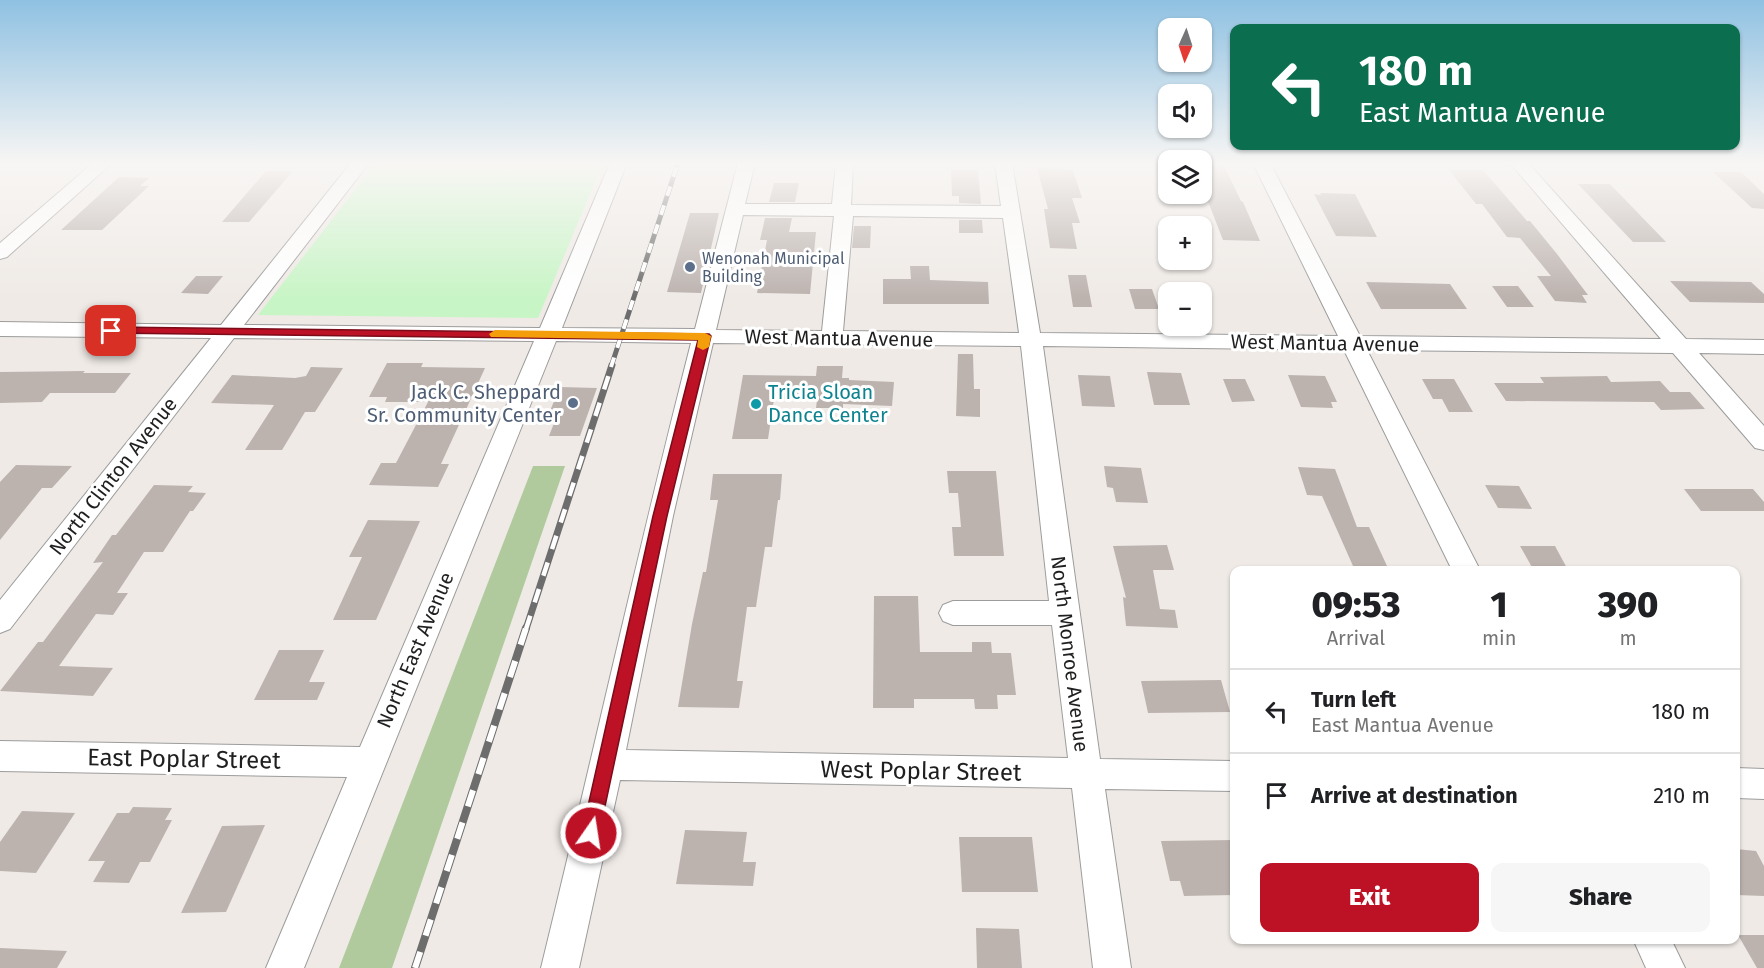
<!DOCTYPE html>
<meta charset="utf-8">
<style>
body{margin:0;font-family:"Fira Sans",sans-serif;background:#f6f6f6;color:#202124;height:100vh;display:flex;flex-direction:column;font-size:22px;white-space:nowrap}
*{box-sizing:border-box;margin:0}
p{font-size:20px;color:#757577}
.icon{flex:none;width:33px;height:33px;fill:none;stroke:currentColor;stroke-width:2;stroke-linecap:round;stroke-linejoin:round}
.map{position:relative;flex:1;overflow:hidden}
.details{position:absolute;left:1230px;top:566px;width:510px;height:378px;display:flex;flex-direction:column;background:#fff;border-radius:12px;box-shadow:0 2px 4px #0004}
.details>*{flex:none}
.banner{position:absolute;left:1230px;top:24px;width:510px;height:126px;border-radius:12px;box-shadow:0 2px 4px #0004;background:#0b6e4f;color:#fff;overflow:hidden}
.needle{width:39px;rotate:183deg}
.controls{position:absolute;left:1158px;top:18px;display:grid;gap:12px}
.controls a{display:grid;place-items:center;width:54px;height:54px;border-radius:12px;background:#fff;box-shadow:0 2px 4px #0004;font-size:30px}
.pin{position:absolute;display:grid;place-items:center;width:51px;height:51px;color:#fff;margin:-26px;border-radius:12px;box-shadow:0 3px 9px #0006}
.me{position:absolute;width:66px;margin:-33px;rotate:13deg;stroke-linejoin:round;filter:drop-shadow(0 0 4px #0008)}
.turn{display:flex;align-items:center;gap:21px;height:126px;padding:0 30px;font-size:27px}
.turn .icon{width:78px;height:78px;stroke-width:2.5}
.turn b{display:block;font-size:42px;line-height:51px}
.eta{display:flex;justify-content:space-evenly;align-items:center;height:102px;text-align:center}
.eta b{font-size:36px;font-weight:800;line-height:42px}
.button{display:flex;gap:12px;margin-top:auto;padding:12px 30px}
.button a{flex:1;height:69px;border-radius:12px;background:#bd1126;color:#fff;font-size:24px;font-weight:800;line-height:69px;text-align:center}
.button a+a{background:#f6f6f6;color:#202124}
ul{padding:0;list-style:none}
li{display:flex;align-items:center;gap:18px;height:84px;padding:0 30px;border-top:2px solid #e0e0e0}
li div{flex:1}
li b{display:block;font-size:22px}
li em{font-style:normal}
.map>svg:first-child{display:block}
</style>
<div class="map">
<svg width="1764" height="968" viewBox="0 0 1764 968">
<rect width="100%" height="100%" fill="#efeae6"/>
<polygon fill="#b0ca9e" points="533,466 565,466 392,968 339,968"/>
<polygon fill="#c8f5c6" points="376,163 603,163 538,318 258,315"/>
<g fill="#bcb3af">
<polygon points="1202,166 1224,166 1241,201 1243,202 1260,241 1223,240 1202,186"/>
<polygon points="1037,168 1073,170 1082,198 1072,198 1080,223 1072,223 1077,249 1050,248 1044,209 1048,209"/>
<polygon points="951,170 978,170 981,204 959,203 959,196 952,196"/>
<polygon points="1449,170 1483,170 1527,221 1530,221 1557,254 1588,295 1582,295 1587,303 1555,301 1537,276 1551,276 1520,238 1507,237 1482,204 1476,204"/>
<polygon points="266,171 293,171 249,222 222,222"/>
<polygon points="1713,172 1741,172 1764,194 1764,209 1752,208"/>
<polygon points="119,177 149,178 140,186 149,186 102,230 61,230"/>
<polygon points="774,183 799,183 795,202 769,202"/>
<polygon points="1578,184 1610,184 1666,242 1633,242"/>
<polygon points="1320,193 1355,194 1377,237 1336,236 1314,194 1321,195"/>
<polygon points="690,213 719,213 701,293 667,292"/>
<polygon points="765,218 792,218 789,232 816,232 810,294 757,293 767,240 760,240"/>
<polygon points="959,220 982,220 983,233 959,233"/>
<polygon points="854,226 871,226 870,248 852,248"/>
<polygon points="910,266 929,266 930,280 988,282 989,304 883,304 883,279 911,279"/>
<polygon points="1068,275 1086,275 1092,307 1073,307"/>
<polygon points="196,276 223,276 208,294 181,293"/>
<polygon points="1670,281 1751,282 1764,294 1764,303 1690,302"/>
<polygon points="1366,282 1450,284 1467,309 1381,309"/>
<polygon points="1492,286 1518,286 1534,307 1507,307"/>
<polygon points="1129,289 1152,289 1159,309 1135,309"/>
<polygon points="958,354 973,354 974,389 980,389 980,417 956,416"/>
<polygon points="387,363 423,363 421,367 485,368 441,464 449,464 438,487 369,485 381,463 396,463 428,402 385,402 387,397 369,397"/>
<polygon points="817,366 843,366 842,378 849,378 849,380 894,382 892,406 843,404 843,408 816,408 817,400 774,399 768,439 732,439 743,375 816,376"/>
<polygon points="311,367 343,368 315,412 305,412 282,450 245,450 274,405 211,403 232,375 295,378 306,376"/>
<polygon points="85,371 83,373 131,373 115,393 50,393 42,402 0,403 0,372"/>
<polygon points="1147,372 1181,373 1190,405 1154,405"/>
<polygon points="1078,375 1110,376 1115,407 1082,406"/>
<polygon points="1288,375 1325,376 1337,402 1331,402 1333,408 1301,407"/>
<polygon points="1607,376 1611,382 1660,381 1670,392 1690,392 1705,409 1661,410 1654,402 1506,401 1494,383 1544,383 1540,377"/>
<polygon points="1223,379 1245,379 1255,401 1232,402"/>
<polygon points="1422,379 1454,379 1473,412 1449,412 1442,399 1433,399"/>
<polygon points="560,387 597,388 580,436 549,436 556,418 547,418"/>
<polygon points="16,465 72,466 52,488 42,488 0,540 0,482"/>
<polygon points="1104,466 1141,468 1148,503 1116,502 1113,488 1107,487"/>
<polygon points="1298,467 1335,469 1357,527 1369,527 1387,566 1353,566 1322,496 1307,495"/>
<polygon points="947,471 996,471 1004,556 954,556 952,527 961,527 958,493 949,493"/>
<polygon points="713,474 782,474 780,500 778,500 772,547 765,547 756,607 747,607 737,681 743,681 739,708 678,707 692,624 703,572 706,572 718,500 710,500"/>
<polygon points="154,485 193,486 188,492 206,493 193,511 190,511 163,552 144,552 117,593 128,593 113,615 96,614 59,666 113,668 93,696 0,691 38,642 43,642 103,562 93,563 112,535 116,535"/>
<polygon points="1485,485 1519,486 1532,509 1498,508"/>
<polygon points="1684,489 1753,489 1764,502 1764,511 1701,511"/>
<polygon points="368,520 420,521 376,620 333,620 362,557 349,557"/>
<polygon points="1167,545 1174,570 1153,570 1160,609 1175,610 1178,628 1126,626 1123,597 1126,598 1113,546"/>
<polygon points="1520,546 1555,546 1568,570 1533,569"/>
<polygon points="874,596 918,596 920,652 972,652 972,642 991,642 992,653 1011,653 1016,695 997,695 998,709 975,709 974,699 914,699 914,708 873,708"/>
<polygon points="279,650 324,650 309,682 325,682 317,700 254,700"/>
<polygon points="1221,680 1230,712 1148,713 1141,681"/>
<polygon points="133,807 172,808 165,820 172,820 150,862 140,862 129,883 93,882 105,861 88,861 117,813 129,813"/>
<polygon points="22,811 75,813 36,873 0,871 0,842"/>
<polygon points="265,825 226,912 181,913 222,826"/>
<polygon points="685,830 747,832 743,862 756,862 753,886 676,884"/>
<polygon points="959,837 1032,837 1038,892 962,892"/>
<polygon points="1234,840 1234,895 1184,896 1180,881 1170,881 1161,841"/>
<polygon points="1736,849 1756,851 1764,866 1764,896 1736,895"/>
<polygon points="976,928 1019,929 1022,968 977,968"/>
<polygon points="1738,935 1764,935 1764,968 1757,968"/>
<polygon points="0,948 67,951 57,968 0,968"/>
</g>
<g fill="none" stroke-linecap="round" stroke-linejoin="round">
<g stroke="#9c9c9c" stroke-width="2">
<g id="minor">
<polygon points="93,163 112,163 7,257 0,259 0,243"/>
<path d="M351,163H369L244,325L540,328L610,163H627L562,328L695,329L738,163H755L745,204H832L836,163H853L851,205L1001,206L995,163H1012L1040,333L1338,336L1253,163H1270L1360,336L1661,339L1510,163H1528L1686,339L1764,340V354L1699,353L1764,426V450L1755,448L1673,353L1367,350L1480,570H1452L1344,350L1043,346L1100,759L1234,761V791L1105,789L1131,968H1093L1072,788L620,780L579,968H541C592,760 638,550 691,343L556,341L304,968H266L347,777L0,771V741L360,747L534,341L234,338L10,629L0,633V600L211,338L0,336V322L221,325ZM743,215L834,216L822,331L716,330ZM853,216L1003,218L1019,333L843,331ZM713,343L1021,346L1049,601H953L943,605L939,613L943,621L953,625H1052L1068,758L626,750L673,516Z"/>
<polygon points="1736,768 1764,769 1764,799 1736,798"/>
<polygon points="1633,939 1671,939 1685,968 1646,968"/>
</g>
</g>
<use href="#minor" fill="#fff" fill-rule="evenodd"/>
<g stroke="#6d6d6d" stroke-width="5">
<polyline id="rail-far2" points="611,367 678,163"/>
</g>
<g stroke="#6d6d6d" stroke-width="7">
<polyline id="rail-far1" points="526,629 612,365"/>
</g>
<g stroke="#6d6d6d" stroke-width="8">
<polyline id="rail" points="415,968 526,628"/>
</g>
<use href="#rail-far2" stroke="#fff" stroke-width="4" stroke-dasharray="10" stroke-linecap="butt"/>
<use href="#rail-far1" stroke="#fff" stroke-width="4.5" stroke-dasharray="14" stroke-linecap="butt"/>
<use href="#rail" stroke="#fff" stroke-width="6" stroke-dasharray="17" stroke-linecap="butt"/>
</g>
<linearGradient id="sky" x2="0" y2="1"><stop stop-color="#8fc1e2"/><stop offset="0.55" stop-color="#f8f6f4"/><stop offset="1" stop-color="#f8f6f4" stop-opacity="0"/></linearGradient>
<rect width="1764" height="298" fill="url(#sky)"/>
<polygon fill="#bd1126" stroke="#7b0b19" stroke-width="1.5" points="111,327 709,334 711,336 667,516 598,839 591,841 585,839 582,833 653,516 698,340 107,333 105,331"/>
<polygon fill="#f59e0b" points="495,330 705,333 711,336 709,347 703,350 697,347 698,340 491,337 489,334"/>
<g fill="#5c6f8a" stroke="#fff" stroke-width="2">
<circle cx="690" cy="267" r="6"/>
<circle cx="573" cy="403" r="6"/>
</g>
<circle fill="#0f9aa8" stroke="#fff" stroke-width="2" cx="756" cy="404" r="6"/>
<g text-anchor="middle" dominant-baseline="central" stroke-width="6" stroke-linejoin="round" paint-order="stroke">
<g font-size="16" fill="#4e5e75" stroke="#fff" text-anchor="start">
<text x="702" y="258">Wenonah Municipal<tspan x="702" dy="18">Building</tspan></text>
</g>
<g font-size="20" fill="#1f1f1f" stroke="#fff">
<text transform="translate(839 338) rotate(1)">West Mantua Avenue</text>
<text transform="translate(1325 343) rotate(1)">West Mantua Avenue</text>
<text transform="translate(113 476) rotate(-52)">North Clinton Avenue</text>
<text transform="translate(415 650) rotate(-67)">North East Avenue</text>
<text transform="translate(1070 654) rotate(83)">North Monroe Avenue</text>
</g>
<g font-size="20" fill="#4e5e75" stroke="#fff" text-anchor="end">
<text x="561" y="392">Jack C. Sheppard<tspan x="561" dy="23">Sr. Community Center</tspan></text>
</g>
<g font-size="20" fill="#0d838f" stroke="#fff" text-anchor="start">
<text x="768" y="392">Tricia Sloan<tspan x="768" dy="23">Dance Center</tspan></text>
</g>
<g font-size="24" fill="#1f1f1f" stroke="#fff">
<text transform="translate(184 759) rotate(1)">East Poplar Street</text>
<text transform="translate(921 771) rotate(1)">West Poplar Street</text>
</g>
</g>
</svg>
<div class="controls">
<a><svg class="needle" viewBox="-14 -14 28 28"><path d="M0-13l5 13h-10z" fill="#e53935"/><path d="M0 13l5-13h-10z" fill="#757577"/></svg></a>
<a><svg class="icon" aria-label="sound" viewBox="0 0 24 24"><path d="M4 9h4l5-4v14l-5-4H4zM17 9q2 3 0 6"/></svg></a>
<a><svg class="icon" aria-label="layers" viewBox="0 0 24 24"><path d="M12 4l9 5-9 5-9-5zM3 14l9 5 9-5"/></svg></a>
<a>+</a>
<a>−</a>
</div>
<div class="pin" style="left:111px;top:331px;background:#d93025"><svg class="icon" aria-label="arrive" viewBox="0 0 24 24"><path d="M6 21V4h12l-3 4 3 4H6"/></svg></div>
<svg class="me" style="left:591px;top:833px" viewBox="-20 -20 40 40"><circle r="17" fill="#bd1126" stroke="#fff" stroke-width="3"/><path d="M0-11L8 9 0 5-8 9z" fill="#fff"/></svg>
<div class="banner">
<div class="turn"><svg class="icon" aria-label="left" viewBox="0 0 24 24"><path d="M17 20v-9H6M10 6l-5 5 5 5"/></svg><div><b>180 m</b>East Mantua Avenue</div></div>
</div>
<section class="details">
<div class="eta">
<div><b>09:53</b><p>Arrival</p></div>
<div><b>1</b><p>min</p></div>
<div><b>390</b><p>m</p></div>
</div>
<ul>
<li><svg class="icon" aria-label="left" viewBox="0 0 24 24"><path d="M17 20v-9H6M10 6l-5 5 5 5"/></svg><div><b>Turn left</b><p>East Mantua Avenue</p></div><em>180 m</em></li>
<li><svg class="icon" aria-label="arrive" viewBox="0 0 24 24"><path d="M6 21V4h12l-3 4 3 4H6"/></svg><div><b>Arrive at destination</b></div><em>210 m</em></li>
</ul>
<div class="button"><a>Exit</a><a>Share</a></div>
</section>
</div>
